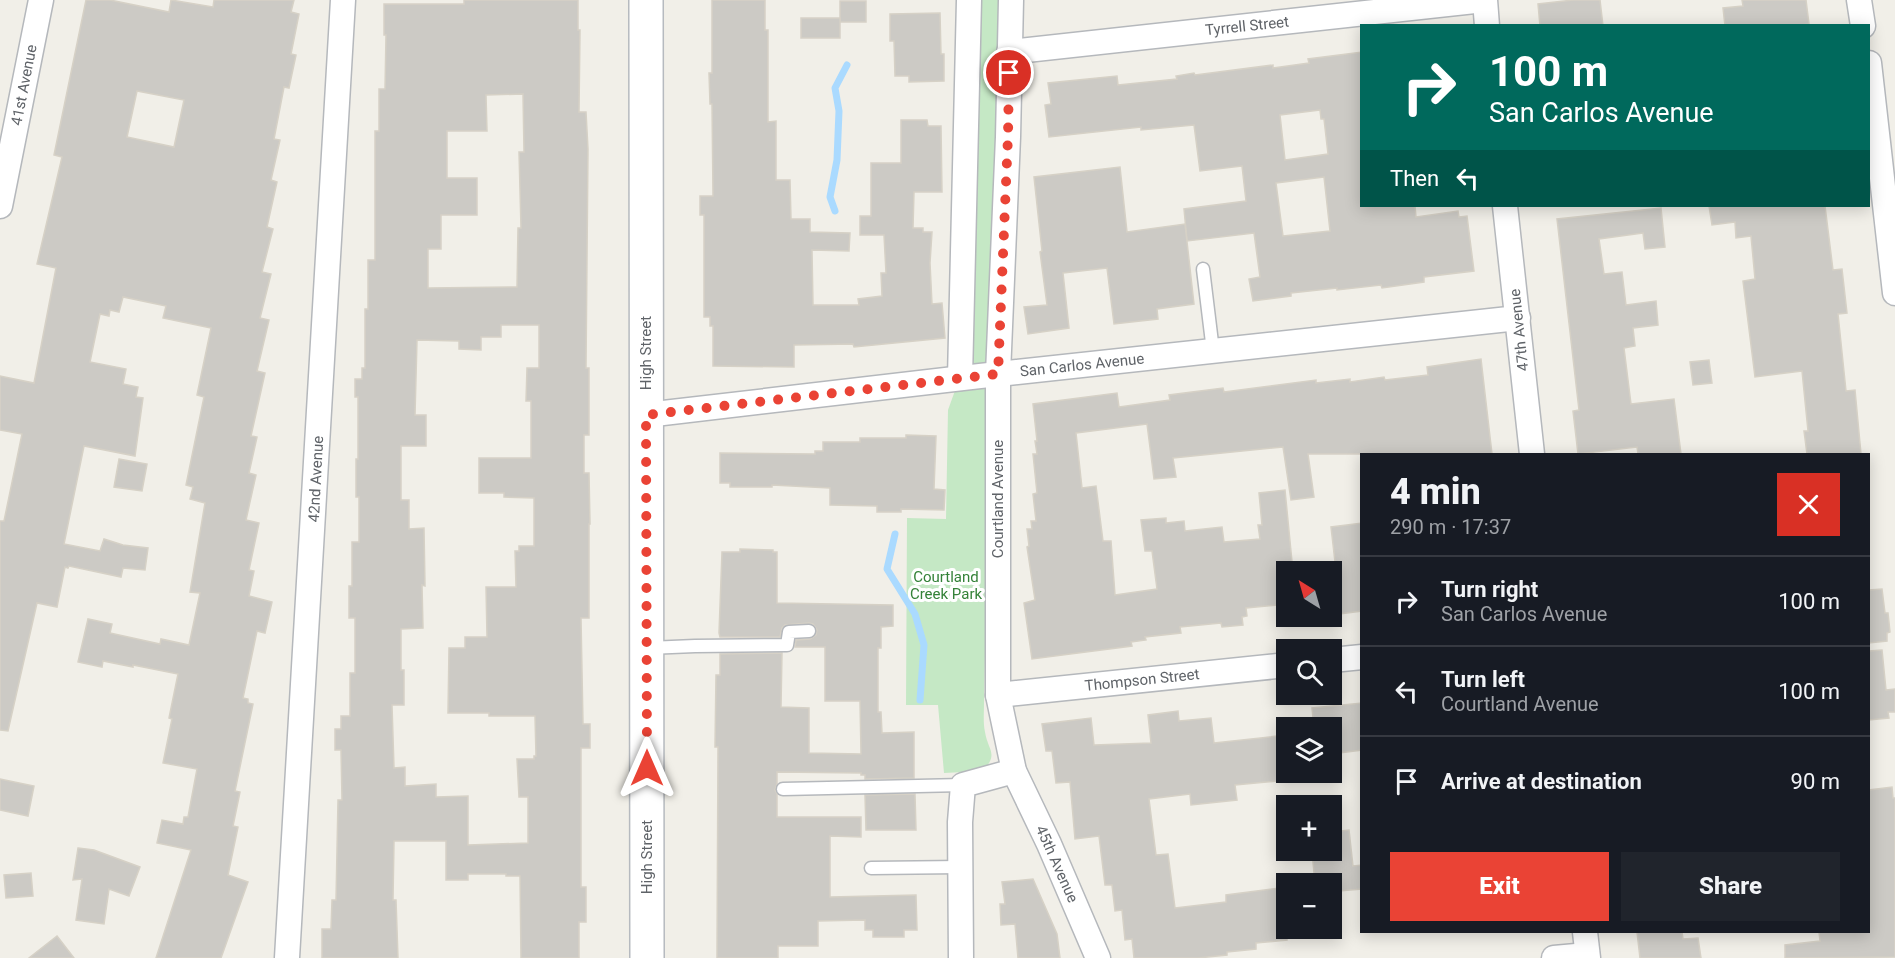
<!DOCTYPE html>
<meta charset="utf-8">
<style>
body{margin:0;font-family:Roboto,sans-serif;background:#20242c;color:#f1f3f6;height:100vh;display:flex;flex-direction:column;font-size:22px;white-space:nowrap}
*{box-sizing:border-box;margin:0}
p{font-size:20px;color:#9ea1a6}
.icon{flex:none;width:33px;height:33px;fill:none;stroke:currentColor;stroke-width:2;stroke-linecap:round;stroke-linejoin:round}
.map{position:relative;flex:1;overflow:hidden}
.details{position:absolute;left:1360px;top:453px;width:510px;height:480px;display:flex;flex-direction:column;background:#171b24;border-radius:0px;box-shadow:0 3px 15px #0003}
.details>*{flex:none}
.banner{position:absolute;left:1360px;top:24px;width:510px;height:183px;border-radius:0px;box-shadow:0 3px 15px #0003;background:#00695c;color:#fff;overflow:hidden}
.needle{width:39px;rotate:323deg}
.buttons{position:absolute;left:1276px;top:561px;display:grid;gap:12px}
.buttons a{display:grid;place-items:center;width:66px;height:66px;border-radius:0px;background:#171b24;box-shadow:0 3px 15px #0003;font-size:30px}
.pin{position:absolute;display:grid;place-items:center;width:51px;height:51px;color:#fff;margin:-26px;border:3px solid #fff;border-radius:50%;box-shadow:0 2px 6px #0007}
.me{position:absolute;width:66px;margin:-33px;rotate:0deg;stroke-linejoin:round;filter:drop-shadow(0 0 4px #0008)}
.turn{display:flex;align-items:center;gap:21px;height:126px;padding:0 30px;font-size:27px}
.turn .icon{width:78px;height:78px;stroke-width:2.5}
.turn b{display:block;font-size:42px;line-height:51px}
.then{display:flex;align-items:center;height:57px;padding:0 30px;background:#0003;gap:12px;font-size:22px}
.round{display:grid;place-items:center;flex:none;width:63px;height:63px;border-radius:0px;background:#20242c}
.overview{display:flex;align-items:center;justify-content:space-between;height:102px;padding:0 30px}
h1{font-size:36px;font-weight:800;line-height:45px}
.action{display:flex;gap:12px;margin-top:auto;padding:12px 30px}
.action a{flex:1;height:69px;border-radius:0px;background:#ea4335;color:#fff;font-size:24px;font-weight:800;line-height:69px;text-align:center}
.action a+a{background:#20242c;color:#f1f3f6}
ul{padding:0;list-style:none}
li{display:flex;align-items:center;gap:18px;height:90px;padding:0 30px;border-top:2px solid #363941}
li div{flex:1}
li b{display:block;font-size:22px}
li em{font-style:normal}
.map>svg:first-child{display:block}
</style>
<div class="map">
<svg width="1895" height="958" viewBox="0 0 1895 958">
<rect width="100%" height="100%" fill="#f1efe8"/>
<path fill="#c5e8c5" d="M975,0H999L984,703C984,712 983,723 985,732C988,751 999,753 983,771L944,773L938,705H906L907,518L946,519L948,410L970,349Z"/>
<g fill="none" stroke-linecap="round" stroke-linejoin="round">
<g stroke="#aadaff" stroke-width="7">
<polyline points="835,211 830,197 837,160 839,111 835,88 847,65"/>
<polyline points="895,534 887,569 915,614 924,645 920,700"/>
</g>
</g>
<g fill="#cccac5" stroke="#d6d1c6" stroke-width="1.5" fill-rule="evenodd">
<path d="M86,0H110L169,12L171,0L213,7L214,0H294L291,12L299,14L291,54L296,55L289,88L284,87L274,139L280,140L271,180L277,182L267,227L273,229L262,272L271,274L260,318L269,320L257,371L265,373L251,436L257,437L249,473L256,475L246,520L259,523L249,570L254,571L249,596L272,602L265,633L257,631L243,698L248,699V703L253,704L235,791L240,792L233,826L238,827L228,875L248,882L221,958H156L191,850L157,843L162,820L183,824L184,817H188L197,769L163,763L172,719L169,718L178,674L133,665V667L103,661L102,667L78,662L88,619L112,624L110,633L160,644L161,639L189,645L200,593L190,592L205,503L190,499L193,487L186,485L204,397L197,395L211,328L163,318L166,306L123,297L119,312L110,310L109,316L100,314L90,362L126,369L123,384L138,387L136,397L143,398L135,456L84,446L64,544L100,551L104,539L123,545L148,548L145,570L123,568L121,577L69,566L68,568L65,567L57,607L37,603L8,731L0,730V521H4L22,434L0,430V376L34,383L56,268L37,264L62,157L54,155ZM137,91L184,100L174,147L127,137Z"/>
<path d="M464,0H578V30H580L579,112H586L588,149L586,368H589V435H584V473H589L590,524H589V618H581L583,724H590V748H581V887H586V922H579V958H521L520,876H506V874H468V880H446V841H394L393,900H396L398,958H322V929H331L332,900H336L338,800H342L341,750H335V729H341V716H350V673H355V618H349V586H352V542H359V497H356V459H358V397H355V379H362V368H365V309H368V260H375V131H379V89H385L386,35H384V4H464ZM523,94L524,152H519L521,228H518L517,287L428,288V249H441V215H477V178H447V131H487L486,95ZM501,325H539V368H527L526,401H531V458H479V493H504V497L534,498V546H519V551H515L516,587H486L487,637H465V648H449L448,713H489V716H535L536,756H534V759H517L519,797H528V843L468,845V796L436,797V784L405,786V767L394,768L392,705H404V670H401V629L423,628L422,585L425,586L424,528L409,529V500H401V446H426V415H415L417,340L459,341V349L481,350V337H501Z"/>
<polygon points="712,0 765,0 765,30 768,30 768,122 776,121 776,180 790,180 791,219 810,219 810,232 850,233 849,251 812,250 813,305 859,305 858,299 882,296 881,273 886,273 884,235 860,235 860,216 871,216 871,163 901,163 901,120 927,120 928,126 941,126 942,192 914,192 913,228 923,228 923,232 932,232 930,263 932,304 942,303 945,338 854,347 853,344 794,345 794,367 713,366 713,326 710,326 710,317 704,317 704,215 700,215 700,196 713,196 712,104 710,104 709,73 712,73"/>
<polygon points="1573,0 1600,0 1603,26 1540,26 1538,4"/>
<polygon points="1742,0 1806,0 1809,24 1795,26 1725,26 1723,8 1743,6"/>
<rect x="840" y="1" width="26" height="21"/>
<polygon points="940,13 941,54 944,54 944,81 909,82 909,76 895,76 894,41 890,41 890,14"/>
<rect x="801" y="18" width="39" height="20"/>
<path d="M1362,52V206H1415L1416,217L1458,211L1459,217L1467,216L1474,271L1424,277V282L1382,288L1381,285L1337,290V288L1291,293V296L1253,301L1249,279L1260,277L1254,233L1187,241L1184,209L1246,201L1242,166L1200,171L1194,125L1141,130V127L1049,137L1045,105L1051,104L1048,83L1117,76L1118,85L1177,79L1176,76L1194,73L1195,75L1273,65V68L1309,63L1308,59ZM1320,110L1321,119H1324L1328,154L1285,160L1280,115ZM1324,177L1330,231L1283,236L1276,183Z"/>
<polygon points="1120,167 1127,232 1185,224 1194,304 1157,309 1158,319 1114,324 1107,268 1063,273 1069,328 1028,334 1024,307 1047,305 1040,252 1042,251 1034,177"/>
<polygon points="1709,206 1825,206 1833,270 1842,269 1847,313 1838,314 1846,391 1855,390 1861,454 1807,454 1804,431 1808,431 1802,371 1755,377 1743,281 1755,279 1751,236 1736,238 1735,222 1712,225"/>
<polygon points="1661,208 1665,247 1645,249 1643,233 1599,239 1604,274 1622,272 1626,305 1656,301 1658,325 1633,328 1635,346 1624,348 1631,404 1674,399 1681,454 1638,454 1637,447 1578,454 1573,411 1579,410 1557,219"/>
<polygon points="1481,359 1492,454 1308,454 1314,497 1291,500 1283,447 1173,458 1176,477 1154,479 1147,424 1076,433 1082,488 1096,486 1103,541 1111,541 1115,595 1157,589 1152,551 1145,551 1141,520 1166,518 1166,523 1184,521 1185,531 1222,527 1224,542 1260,539 1258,525 1262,525 1259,493 1285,490 1293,572 1287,572 1287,604 1246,608 1247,616 1242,617 1243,625 1222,627 1221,623 1180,627 1181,633 1145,637 1146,640 1131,642 1132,646 1032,659 1024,603 1035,600 1027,547 1029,546 1027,529 1032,529 1031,521 1036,521 1033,494 1037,493 1033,454 1037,454 1035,441 1037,441 1033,404 1117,393 1119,407 1170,400 1169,395 1223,388 1224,392 1316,380 1316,383 1350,379 1350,382 1384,377 1385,380 1428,375 1427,367"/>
<polygon points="1709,360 1712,383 1693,385 1690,362"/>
<polygon points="906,435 936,436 934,489 945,490 944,510 901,509 901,512 877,512 877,506 830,505 830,488 772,485 772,487 730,487 730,483 720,483 720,453 815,454 815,451 823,451 823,442 860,442 860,438 906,438"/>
<polygon points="119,459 147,464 142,491 114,487"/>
<polygon points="1362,523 1362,611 1332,615 1332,562 1335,562 1331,527"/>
<polygon points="740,549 773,550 773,552 777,552 777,603 893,605 893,626 881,627 881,648 878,648 878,712 881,712 882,733 914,732 914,778 865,779 865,775 861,775 861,773 777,772 777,784 775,790 777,794 777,817 861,817 861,837 830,836 830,897 916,895 917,930 904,930 904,937 873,937 873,930 865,930 865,920 818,921 818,946 778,946 778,958 717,958 718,747 715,747 716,675 720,675 720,654 782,653 781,707 809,708 809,753 861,754 860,701 825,701 825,647 795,647 796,640 810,639 816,635 817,630 813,624 809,623 785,625 782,628 780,637 720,637 719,633 722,552 740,552"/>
<polygon points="1882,589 1885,613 1888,613 1890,632 1887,633 1887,641 1869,643 1869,590"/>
<polygon points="1882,650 1886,690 1895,689 1895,712 1888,712 1889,718 1869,720 1869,651"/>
<polygon points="1362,703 1362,750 1332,754 1332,728 1314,728 1312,708"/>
<polygon points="1178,711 1179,721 1211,718 1214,743 1287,735 1287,780 1235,785 1237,800 1191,805 1190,794 1149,799 1156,855 1168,854 1175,908 1226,902 1226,895 1287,887 1287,940 1256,943 1256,949 1227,952 1227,955 1198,958 1134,958 1132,939 1125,940 1122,910 1115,911 1112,885 1105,885 1099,836 1075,839 1070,782 1056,783 1052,751 1046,751 1042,724 1091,718 1094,745 1151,743 1148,715"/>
<polygon points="0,779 34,786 28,816 0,810"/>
<polygon points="1892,787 1893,798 1895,798 1895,957 1785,958 1785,945 1820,941 1819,932 1869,932 1869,790"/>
<polygon points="915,794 916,830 866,830 865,795"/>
<polygon points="1349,830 1353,866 1362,865 1362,889 1339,891 1339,889 1332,890 1332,884 1315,884 1312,851 1332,850 1332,832"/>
<polygon points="78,848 94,850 140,867 129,896 109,889 104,924 76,920 82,879 73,880"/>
<polygon points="31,873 33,896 6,898 4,875"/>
<polygon points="1033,879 1057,934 1060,958 1018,958 1015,924 1001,925 1000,904 1005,904 1002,882"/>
<polygon points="1637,932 1682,932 1683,939 1698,938 1701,958 1640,958"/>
<polygon points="57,936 74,958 29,958"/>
</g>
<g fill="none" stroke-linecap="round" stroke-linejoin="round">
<g stroke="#b5b8bc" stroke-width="15">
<g id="service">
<polyline points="1203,269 1213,351"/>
<polyline points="648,648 695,646 787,645 789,632 809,631"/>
<polyline points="783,789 963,785"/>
<polyline points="871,868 961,867"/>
</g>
</g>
<g stroke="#b5b8bc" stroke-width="27">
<g id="minor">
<polyline points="1011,0 1008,137 998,374 998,695 1014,771 1049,844 1098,958"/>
<polyline points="1485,0 1487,26"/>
<polyline points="1859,0 1863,26"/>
<polyline points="1009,52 1484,0"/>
<polyline points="1869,63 1895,293"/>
<polyline points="0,206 41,0"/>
<polyline points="1505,206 1532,454"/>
<polyline points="960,378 969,0"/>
<polyline points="646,415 980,376 1518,318"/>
<polyline points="1332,660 1362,657"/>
<polyline points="998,695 1287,665"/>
<polyline points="1585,932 1588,958"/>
<polyline points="287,958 343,0"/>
<polyline points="961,958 960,822 963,785 1014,771"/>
<polyline points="1554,958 1587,955"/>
</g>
</g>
<g stroke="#b6babf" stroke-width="36">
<polyline id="secondary" points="646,0 647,958"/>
</g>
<use href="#service" stroke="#fff" stroke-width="12"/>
<use href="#minor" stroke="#fff" stroke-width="24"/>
<use href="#secondary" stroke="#fff" stroke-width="33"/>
</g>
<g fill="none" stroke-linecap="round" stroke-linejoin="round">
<polyline stroke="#ea4335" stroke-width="10" stroke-dasharray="0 18" points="647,768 646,415 998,374 1008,136 1009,73"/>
</g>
<g text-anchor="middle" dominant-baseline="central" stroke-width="6" stroke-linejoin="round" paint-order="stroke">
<g font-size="15" fill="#5f6368" stroke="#fff">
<text transform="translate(1247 26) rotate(-6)">Tyrrell Street</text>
<text transform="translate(24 85) rotate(-79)">41st Avenue</text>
<text transform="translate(1519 330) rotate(-96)">47th Avenue</text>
<text transform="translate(646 353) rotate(-90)">High Street</text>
<text transform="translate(1082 365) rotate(-6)">San Carlos Avenue</text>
<text transform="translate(316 479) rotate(-87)">42nd Avenue</text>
<text transform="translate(998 499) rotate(-90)">Courtland Avenue</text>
<text transform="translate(1142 680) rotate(-6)">Thompson Street</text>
<text transform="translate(647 857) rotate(-90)">High Street</text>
<text transform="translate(1057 864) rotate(66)">45th Avenue</text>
</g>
<g font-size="15" fill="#348238" stroke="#fff">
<text x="946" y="577">Courtland<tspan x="946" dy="17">Creek Park</tspan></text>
</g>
</g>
</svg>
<div class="buttons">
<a><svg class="needle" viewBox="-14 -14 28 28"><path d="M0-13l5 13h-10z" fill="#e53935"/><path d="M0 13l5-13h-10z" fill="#9ea1a6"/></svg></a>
<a><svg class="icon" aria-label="search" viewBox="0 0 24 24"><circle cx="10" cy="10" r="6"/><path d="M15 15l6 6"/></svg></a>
<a><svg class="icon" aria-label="layers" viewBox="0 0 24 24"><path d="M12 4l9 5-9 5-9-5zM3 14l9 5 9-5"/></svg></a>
<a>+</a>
<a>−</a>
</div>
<div class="pin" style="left:1009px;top:73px;background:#d93025"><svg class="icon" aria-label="arrive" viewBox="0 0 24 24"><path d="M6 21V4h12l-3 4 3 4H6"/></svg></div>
<svg class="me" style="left:647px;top:768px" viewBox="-20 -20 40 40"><path d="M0-17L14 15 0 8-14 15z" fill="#ea4335" stroke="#fff" stroke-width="4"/></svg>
<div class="banner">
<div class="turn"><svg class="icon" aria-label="right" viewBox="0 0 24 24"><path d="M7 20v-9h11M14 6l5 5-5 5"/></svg><div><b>100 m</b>San Carlos Avenue</div></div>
<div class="then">Then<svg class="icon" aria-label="left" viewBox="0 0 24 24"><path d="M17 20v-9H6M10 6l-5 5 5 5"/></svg></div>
</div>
<section class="details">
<div class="overview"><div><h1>4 min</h1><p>290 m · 17:37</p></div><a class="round" style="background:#d93025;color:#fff"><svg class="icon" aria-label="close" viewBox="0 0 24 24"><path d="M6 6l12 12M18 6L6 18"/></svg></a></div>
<ul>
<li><svg class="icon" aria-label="right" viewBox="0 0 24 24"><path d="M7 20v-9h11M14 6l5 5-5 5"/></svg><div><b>Turn right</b><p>San Carlos Avenue</p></div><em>100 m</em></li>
<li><svg class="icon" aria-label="left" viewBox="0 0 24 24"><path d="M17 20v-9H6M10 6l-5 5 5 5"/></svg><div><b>Turn left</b><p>Courtland Avenue</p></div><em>100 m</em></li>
<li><svg class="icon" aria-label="arrive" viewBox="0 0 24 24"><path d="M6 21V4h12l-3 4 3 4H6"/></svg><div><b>Arrive at destination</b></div><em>90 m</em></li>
</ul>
<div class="action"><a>Exit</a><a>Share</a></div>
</section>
</div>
